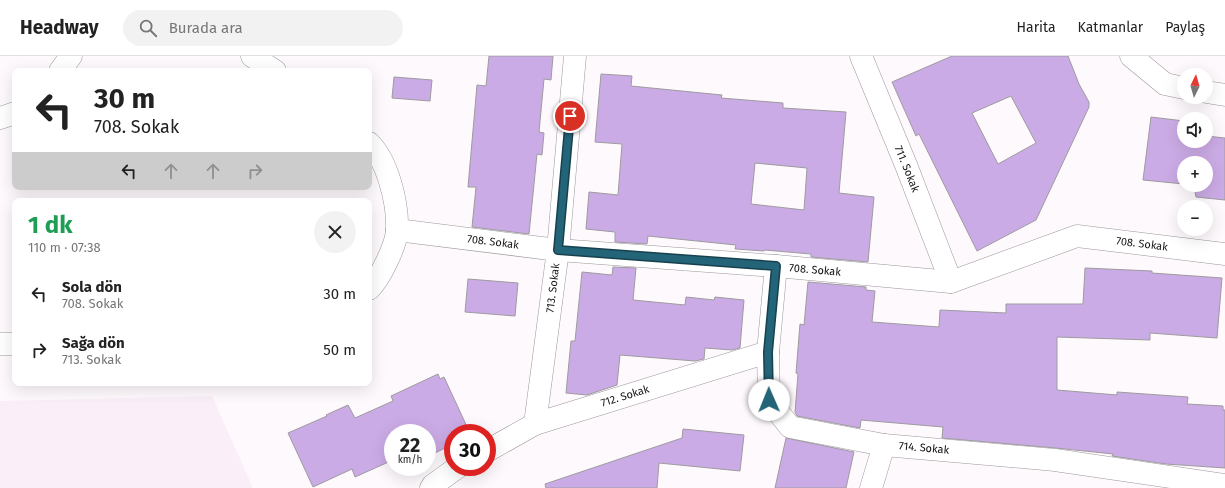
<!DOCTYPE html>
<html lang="tr">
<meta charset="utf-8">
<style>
body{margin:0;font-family:"Fira Sans",sans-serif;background:#f2f2f2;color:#222;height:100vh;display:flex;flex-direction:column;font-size:15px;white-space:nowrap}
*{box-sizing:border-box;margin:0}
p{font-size:13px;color:#767676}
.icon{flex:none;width:22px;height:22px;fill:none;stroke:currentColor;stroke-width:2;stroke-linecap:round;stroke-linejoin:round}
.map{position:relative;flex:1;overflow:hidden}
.sheet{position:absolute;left:12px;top:142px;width:360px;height:188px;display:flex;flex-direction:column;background:#fff;border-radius:8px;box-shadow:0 4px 16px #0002}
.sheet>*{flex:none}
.guide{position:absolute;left:12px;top:12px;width:360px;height:122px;border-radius:8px;box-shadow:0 4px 16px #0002;background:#fff;color:#222;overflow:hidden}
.needle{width:26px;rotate:5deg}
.tools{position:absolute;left:1177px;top:12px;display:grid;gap:8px}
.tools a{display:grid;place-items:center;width:36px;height:36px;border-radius:50%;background:#fff;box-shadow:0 4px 16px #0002;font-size:20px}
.speed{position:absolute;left:384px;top:368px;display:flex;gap:8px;font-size:20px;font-weight:700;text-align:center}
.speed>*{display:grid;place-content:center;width:52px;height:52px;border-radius:50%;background:#fff;box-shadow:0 4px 16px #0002;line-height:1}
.speed small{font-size:10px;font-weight:400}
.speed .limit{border:6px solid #d22;background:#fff;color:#111}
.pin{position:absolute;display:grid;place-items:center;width:34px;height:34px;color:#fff;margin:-17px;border:2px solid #fff;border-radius:50%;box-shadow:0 1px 4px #0007}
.me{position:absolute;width:44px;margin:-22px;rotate:359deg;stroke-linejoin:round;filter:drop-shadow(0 0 3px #0008)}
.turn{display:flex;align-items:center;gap:14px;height:84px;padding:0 16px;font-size:18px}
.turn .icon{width:52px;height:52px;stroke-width:2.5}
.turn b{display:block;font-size:28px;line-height:34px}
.lanes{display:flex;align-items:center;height:38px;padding:0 16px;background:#0003;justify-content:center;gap:20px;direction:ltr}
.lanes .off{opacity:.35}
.round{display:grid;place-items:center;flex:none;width:42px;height:42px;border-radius:21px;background:#f2f2f2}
.headline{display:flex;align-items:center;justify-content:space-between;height:68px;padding:0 16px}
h1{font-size:24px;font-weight:700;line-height:30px;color:#1e9e55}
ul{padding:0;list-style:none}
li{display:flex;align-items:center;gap:12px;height:56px;padding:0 16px}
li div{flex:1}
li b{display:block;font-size:15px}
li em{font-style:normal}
header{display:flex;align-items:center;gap:24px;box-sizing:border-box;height:56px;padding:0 20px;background:#fff;border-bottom:1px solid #e0e0e0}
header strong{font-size:19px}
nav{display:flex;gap:22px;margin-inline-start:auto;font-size:14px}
.search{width:280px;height:36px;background:#f2f2f2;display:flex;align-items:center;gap:10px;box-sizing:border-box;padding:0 14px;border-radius:22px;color:#767676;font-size:15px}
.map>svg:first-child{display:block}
</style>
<header>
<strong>Headway</strong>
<div class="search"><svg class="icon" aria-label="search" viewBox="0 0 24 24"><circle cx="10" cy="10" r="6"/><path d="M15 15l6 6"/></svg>Burada ara</div>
<nav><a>Harita</a><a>Katmanlar</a><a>Paylaş</a></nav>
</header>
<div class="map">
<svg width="1225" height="432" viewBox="0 0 1225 432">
<rect width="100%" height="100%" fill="#fef9fd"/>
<polygon fill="#faeef8" points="212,340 253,432 0,432 0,345"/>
<g fill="#cbabe5" stroke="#9d9b9f" fill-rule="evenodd">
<polygon points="489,0 553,0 551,24 544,23 539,76 544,77 542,99 537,98 529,178 472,171 476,131 468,131 477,29 486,30"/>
<path d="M952,0H1068L1079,28L1089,46V51L1036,164L977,195L919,78L916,80L892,26ZM1011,40L1036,87L998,108L972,57Z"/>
<path d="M601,18L632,20L631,30L722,39L721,42L783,47V52L846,56L839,137L874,141L868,206L811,201V198L765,194L764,195L735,193L736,189L648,180L647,188L615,186V176L586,173L589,136L618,139L622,88L595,86ZM755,107L807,112L804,154L751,148Z"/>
<polygon points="394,21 432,24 430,45 392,42"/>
<polygon points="1151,61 1184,65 1184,85 1206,85 1206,80 1225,82 1225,144 1196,141 1194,130 1188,129 1206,129 1206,107 1184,107 1184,128 1143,124"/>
<polygon points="613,211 636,212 633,244 685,249 686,241 714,244 715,241 744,244 740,292 732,294 705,292 704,303 695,305 620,299 617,329 587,339 566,337 571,285 575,285 582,216 612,219"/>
<polygon points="1085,212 1152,215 1152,217 1222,222 1217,282 1150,277 1150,284 1057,281 1057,334 1117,339 1117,336 1188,341 1187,348 1223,350 1223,354 1225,354 1225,412 1166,408 1112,400 1113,398 1056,392 942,382 943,371 861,364 860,372 797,360 795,356 798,318 796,317 800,268 804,269 808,226 866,231 866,234 875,235 872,266 939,271 940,254 1006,257 1006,248 1083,248"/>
<polygon points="468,223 518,227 515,260 465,256"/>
<polygon points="438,318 440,323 444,321 469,375 464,377 453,377 453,388 427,401 427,377 393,377 393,404 355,421 352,413 313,431 288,377 327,360 326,359 348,349 355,362 393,345 391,340"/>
<polygon points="683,373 744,379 740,415 659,407 657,432 546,432 545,428 682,382"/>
<polygon points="786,382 854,396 846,432 775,432"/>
</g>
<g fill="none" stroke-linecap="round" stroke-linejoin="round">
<g stroke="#9c979b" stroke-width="23">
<g id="street">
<polyline points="861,0 906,109 951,226"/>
<polyline points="1131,0 1165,28 1184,32"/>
<polyline points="60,15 71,0"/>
<polyline points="1206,36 1225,39"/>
<polyline points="0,62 15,57"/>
<polyline points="397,174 558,194 776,210 951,226 1077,180 1225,198"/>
<polyline points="776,210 768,296 769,344 790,371 884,389 1055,404 1225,429"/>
<polyline points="535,368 558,194 575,0"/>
<polyline points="487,395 535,368 768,296"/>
<polyline points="431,432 433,429 458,411"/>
<polyline points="871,432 884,389"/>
</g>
</g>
<g stroke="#9c979b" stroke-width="23">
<g id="secondary">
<polyline points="252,0 275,15"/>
<path d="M369,87C388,105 398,148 397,173C397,188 380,223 369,233"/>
<polyline points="0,288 15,288"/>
</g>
</g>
<use href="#street" stroke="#fff" stroke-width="22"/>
<use href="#secondary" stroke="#fff" stroke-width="22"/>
</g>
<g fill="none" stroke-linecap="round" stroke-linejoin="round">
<g stroke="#17414e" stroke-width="10">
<polyline id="route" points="570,60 558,194 776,210 768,296 769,344"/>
</g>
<use href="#route" stroke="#236478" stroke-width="7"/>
</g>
<g text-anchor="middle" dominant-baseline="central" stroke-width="3" stroke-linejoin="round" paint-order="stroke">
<g font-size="11" fill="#151415" stroke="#fff">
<text transform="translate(907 113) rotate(68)">711. Sokak</text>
<text transform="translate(493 186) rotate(7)">708. Sokak</text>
<text transform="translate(1142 188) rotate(7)">708. Sokak</text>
<text transform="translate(815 214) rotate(5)">708. Sokak</text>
<text transform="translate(553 232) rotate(-83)">713. Sokak</text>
<text transform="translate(625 340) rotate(-17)">712. Sokak</text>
<text transform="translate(924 392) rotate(5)">714. Sokak</text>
</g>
</g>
</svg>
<div class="tools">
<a><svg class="needle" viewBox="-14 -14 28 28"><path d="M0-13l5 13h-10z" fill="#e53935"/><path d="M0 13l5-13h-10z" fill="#767676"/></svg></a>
<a><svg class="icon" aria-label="sound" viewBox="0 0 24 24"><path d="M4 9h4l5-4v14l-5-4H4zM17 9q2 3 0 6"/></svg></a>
<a>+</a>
<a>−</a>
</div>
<div class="speed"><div>22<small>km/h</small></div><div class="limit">30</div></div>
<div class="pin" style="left:570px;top:60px;background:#d93025"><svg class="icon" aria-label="arrive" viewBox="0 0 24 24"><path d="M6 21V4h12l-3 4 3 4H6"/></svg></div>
<svg class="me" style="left:769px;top:344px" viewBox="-20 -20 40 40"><circle r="19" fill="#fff"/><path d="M0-13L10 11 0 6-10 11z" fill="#236478"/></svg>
<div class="guide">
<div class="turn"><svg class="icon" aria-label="left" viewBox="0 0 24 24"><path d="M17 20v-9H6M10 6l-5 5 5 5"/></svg><div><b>30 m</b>708. Sokak</div></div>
<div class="lanes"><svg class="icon" aria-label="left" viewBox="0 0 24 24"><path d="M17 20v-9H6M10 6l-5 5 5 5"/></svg><svg class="icon off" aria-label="ahead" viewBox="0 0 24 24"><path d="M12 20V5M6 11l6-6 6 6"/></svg><svg class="icon off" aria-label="ahead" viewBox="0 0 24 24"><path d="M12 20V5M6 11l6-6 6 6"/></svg><svg class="icon off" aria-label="right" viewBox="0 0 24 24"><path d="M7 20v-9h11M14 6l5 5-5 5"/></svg></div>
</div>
<section class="sheet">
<div class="headline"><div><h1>1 dk</h1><p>110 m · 07:38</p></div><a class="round"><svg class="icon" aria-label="close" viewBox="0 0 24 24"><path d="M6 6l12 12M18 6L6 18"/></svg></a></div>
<ul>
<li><svg class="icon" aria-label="left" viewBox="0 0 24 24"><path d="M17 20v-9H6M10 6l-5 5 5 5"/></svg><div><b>Sola dön</b><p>708. Sokak</p></div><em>30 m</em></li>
<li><svg class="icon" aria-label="right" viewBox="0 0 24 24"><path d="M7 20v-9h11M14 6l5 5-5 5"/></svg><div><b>Sağa dön</b><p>713. Sokak</p></div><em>50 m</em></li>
</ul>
</section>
</div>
